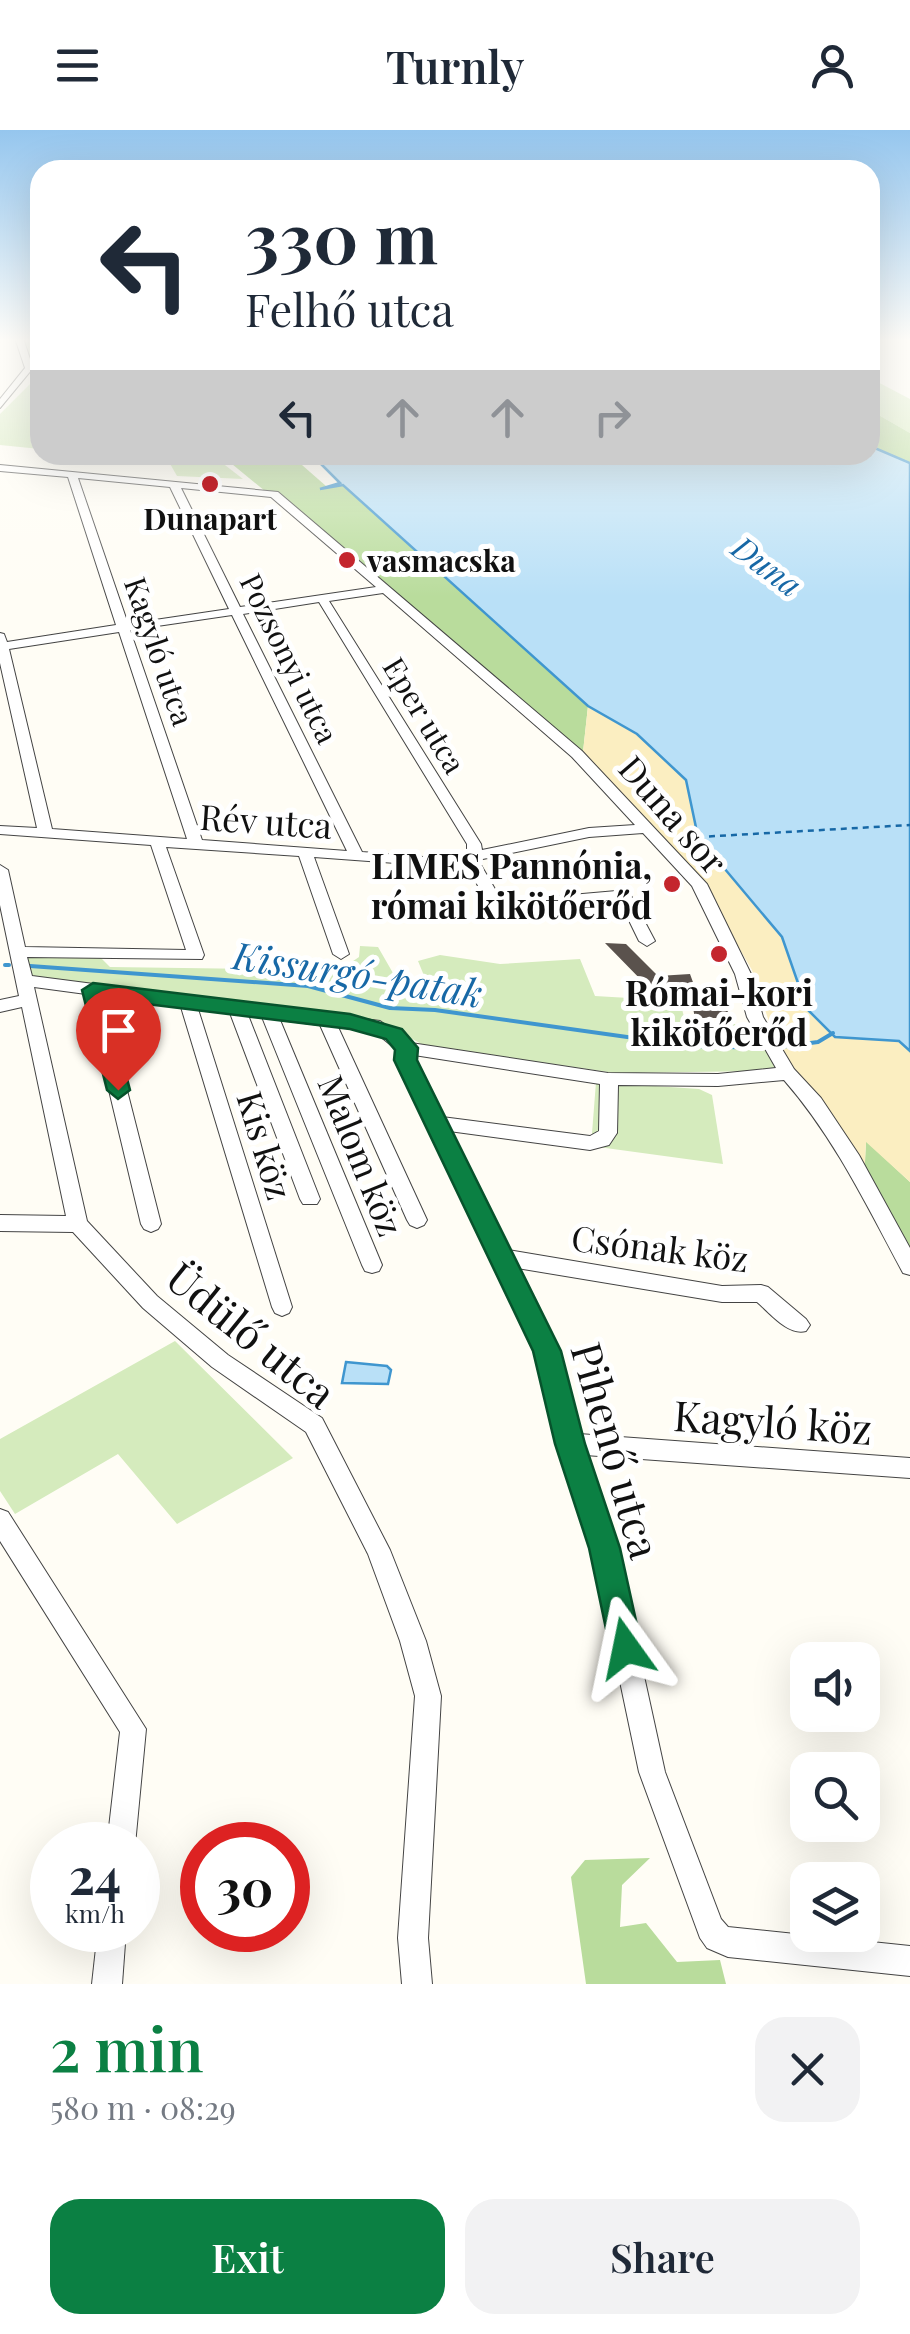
<!DOCTYPE html>
<meta charset="utf-8">
<style>
body{margin:0;font-family:"Playfair Display",serif;background:#f2f2f3;color:#1f2937;height:100vh;display:flex;flex-direction:column;font-size:38px;white-space:nowrap}
*{box-sizing:border-box;margin:0}
p{font-size:32px;color:#747a83}
.icon{flex:none;width:55px;height:55px;fill:none;stroke:currentColor;stroke-width:2;stroke-linecap:round;stroke-linejoin:round}
.map{position:relative;height:1854px;overflow:hidden}
.side{display:flex;flex-direction:column;background:#fff;flex:1}
.side>*{flex:none}
.banner{position:absolute;left:30px;top:30px;width:850px;height:305px;border-radius:30px;box-shadow:0 10px 40px #0002;background:#fff;color:#1f2937;overflow:hidden}
.buttons{position:absolute;left:790px;top:1512px;display:grid;gap:20px}
.buttons a{display:grid;place-items:center;width:90px;height:90px;border-radius:20px;background:#fff;box-shadow:0 10px 40px #0002;font-size:50px}
.speed{position:absolute;left:30px;top:1692px;display:flex;gap:20px;font-size:50px;font-weight:700;text-align:center}
.speed>*{display:grid;place-content:center;width:130px;height:130px;border-radius:50%;background:#fff;box-shadow:0 10px 40px #0002;line-height:1}
.speed small{font-size:25px;font-weight:400}
.speed .limit{border:15px solid #d22;background:#fff;color:#111}
.pin{position:absolute;display:grid;place-items:center;width:85px;height:85px;color:#fff;margin:-102px -42px;border-radius:50% 50% 50% 0;rotate:-45deg;box-shadow:0 0 10px #0007}
.pin .icon{rotate:45deg}
.me{position:absolute;width:110px;margin:-55px;rotate:348deg;stroke-linejoin:round;filter:drop-shadow(0 0 8px #0008)}
.turn{display:flex;align-items:center;gap:35px;height:210px;padding:0 50px;font-size:45px}
.turn .icon{width:130px;height:130px;stroke-width:2.5}
.turn b{display:block;font-size:70px;line-height:85px}
.lanes{display:flex;align-items:center;height:95px;padding:0 50px;background:#0003;justify-content:center;gap:50px;direction:ltr}
.lanes .off{opacity:.35}
.round{display:grid;place-items:center;flex:none;width:105px;height:105px;border-radius:30px;background:#f2f2f3}
.headline{display:flex;align-items:center;justify-content:space-between;height:170px;padding:0 50px}
h1{font-size:60px;font-weight:600;line-height:75px;color:#0b8043}
.cta{display:flex;gap:20px;margin-top:auto;padding:20px 50px}
.cta a{flex:1;height:115px;border-radius:30px;background:#0b8043;color:#fff;font-size:40px;font-weight:600;line-height:115px;text-align:center}
.cta a+a{background:#f2f2f3;color:#1f2937}
header{display:flex;justify-content:space-between;align-items:center;height:130px;padding:0 50px;background:#fff;font-size:45px;font-weight:600}
.map>svg:first-child{display:block}
</style>
<header><svg class="icon" aria-label="menu" viewBox="0 0 24 24"><path d="M4 6h16M4 12h16M4 18h16"/></svg>Turnly<svg class="icon" aria-label="person" viewBox="0 0 24 24"><circle cx="12" cy="8" r="4"/><path d="M4 21q1-7 8-7t8 7"/></svg></header>
<div class="map">
<svg width="910" height="1854" viewBox="0 0 910 1854">
<rect width="100%" height="100%" fill="#fffdf5"/>
<g fill="#d5ebbd">
<polygon points="21,208 40,208 40,319 0,315 0,284 34,250"/>
<polygon points="870,248 910,269 910,303 870,280"/>
<polygon points="165,325 212,325 243,349 177,346"/>
<polygon points="360,816 378,817 397,850 425,848 418,831 440,825 500,834 580,829 595,866 680,871 685,891 735,894 749,916 775,910 836,940 615,943 423,915 384,893 350,887 25,846 24,827 100,827 110,837 340,840 359,827"/>
<polygon points="596,952 699,959 712,965 723,1034 591,1016"/>
<polygon points="175,1211 293,1328 177,1394 118,1324 15,1384 0,1361 0,1309"/>
</g>
<g fill="#b9dc9c">
<polygon points="870,280 910,303 910,333 870,316"/>
<polygon points="221,325 301,325 302,335 326,356 320,359 342,355 588,576 583,622"/>
<polygon points="866,1011 910,1052 910,1129 864,1051"/>
<polygon points="650,1728 622,1755 620,1797 646,1793 677,1832 720,1830 726,1854 586,1854 571,1747 585,1730"/>
</g>
<polygon fill="#fbeec1" points="588,576 637,604 686,650 698,707 782,807 807,879 835,907 899,911 910,921 910,1052 866,1012 864,1051 775,910 752,840 697,747 583,622"/>
<g fill="#b9e0f7" stroke="#3f96cf" stroke-width="2.5">
<polygon points="870,316 910,333 910,921 899,911 835,907 807,879 782,807 698,707 686,650 637,604 588,576 343,355 320,359 340,353 312,325 870,325"/>
<polygon points="346,1232 387,1236 391,1240 388,1254 342,1253"/>
</g>
<g fill="none" stroke-linecap="round" stroke-linejoin="round">
<g stroke="#3f96cf" stroke-width="4">
<polyline points="5,835 9,835"/>
<polyline points="30,836 308,856 390,878 435,880 677,914"/>
<polyline points="691,916 766,918"/>
<polyline points="780,917 818,912 833,903"/>
</g>
<polyline stroke="#1768a6" stroke-width="2.5" stroke-dasharray="6 5" stroke-linecap="butt" points="698,707 910,695"/>
</g>
<g fill="#5a524d">
<polygon points="605,813 626,814 658,846 690,844 694,855 649,858"/>
<polygon points="721,858 730,888 695,888 693,878 715,877 707,860"/>
</g>
<g fill="none" stroke-linecap="round" stroke-linejoin="round">
<g stroke="#444" stroke-width="2">
<g id="minor">
<polygon points="15,208 23,208 33,238 0,278 0,269 25,238"/>
<path d="M0,335L278,362L582,621L707,754L751,844L763,887L794,939L821,968L859,1025L910,1118V1145L903,1143C867,1076 834,1007 784,950L718,956L618,955L617,1003L609,1015L590,1020L449,1001L508,1120L722,1156L761,1155L768,1157L806,1189L810,1195L806,1201C788,1206 770,1183 757,1172H722L517,1138L558,1221L579,1304L910,1328V1348L585,1325L616,1418L665,1642L721,1789L728,1797L910,1816V1846L728,1827L707,1818L700,1808L639,1642L592,1418L559,1314L536,1221L396,930L397,920L375,902L338,897L427,1090L424,1095L417,1098L410,1095L407,1090L320,895L280,890L382,1135L379,1141L372,1143L365,1141L362,1135L262,887L248,885L320,1069L317,1074H303L300,1069L230,883L198,879L292,1177L289,1183L282,1186L275,1183L272,1177L181,877L103,866L161,1094L158,1099L151,1102L144,1099L141,1094L86,864L34,857L87,1091L157,1166L228,1225L322,1288L390,1420L426,1511L441,1566L428,1808L432,1854H402L398,1808L415,1566L400,1511L368,1424L306,1302L212,1237L143,1178L73,1102L0,1101V1085L66,1086L22,877L0,882V870L19,866L0,775V735L8,740L25,817L186,820L151,715L0,704V696L37,698L0,533V503L4,504L7,512L116,495L68,347L0,341ZM78,348L170,357L229,479L128,494ZM181,358L271,367L376,457L240,477ZM383,463L572,627L635,695L589,698L482,720L481,714L329,471ZM319,472L467,714V722L423,727L362,722L243,484ZM232,485L347,721L202,710L130,500ZM119,502L187,709L52,699L9,519ZM643,703L692,756L735,844L747,887L776,938L718,944L608,943L411,913L380,891L32,846L27,827L202,829L204,825L166,717L299,726L333,824L341,829L349,824L314,727L423,735L465,732L489,776L497,781L618,768L639,811L647,816L655,811L628,760L502,771L478,730L589,707ZM414,925L600,954L599,1001L590,1006L442,987L414,930Z"/>
<polygon points="0,1379 8,1382 146,1599 135,1715 107,1715 120,1602 0,1411"/>
<polygon points="98,1800 126,1800 122,1854 92,1854"/>
</g>
</g>
<use href="#minor" fill="#fff" fill-rule="evenodd"/>
</g>
<linearGradient id="sky" x2="0" y2="1"><stop stop-color="#95c6ee"/><stop offset="0.45" stop-color="#fffefa"/><stop offset="1" stop-color="#fffefa" stop-opacity="0"/></linearGradient>
<rect width="910" height="467" fill="url(#sky)"/>
<polygon fill="#0b8043" stroke="#07532c" stroke-width="2.5" points="93,853 350,884 402,899 418,918 417,930 561,1221 585,1314 620,1418 642,1518 638,1529 626,1534 614,1529 610,1518 589,1418 555,1314 533,1221 394,930 395,920 386,909 350,899 106,869 130,960 118,969 107,960 82,860"/>
<g fill="#c4262e" stroke="#fff" stroke-width="4">
<circle cx="210" cy="354" r="10"/>
<circle cx="347" cy="430" r="10"/>
<circle cx="672" cy="754" r="10"/>
<circle cx="719" cy="824" r="10"/>
</g>
<g text-anchor="middle" dominant-baseline="central" stroke-width="10" stroke-linejoin="round" paint-order="stroke">
<g font-size="30" font-weight="bold" fill="#111" stroke="#fff">
<text x="210" y="388">Dunapart</text>
<text x="367" y="430" text-anchor="start">vasmacska</text>
</g>
<g font-size="30" fill="#111" stroke="#fff">
<text transform="translate(160 521) rotate(71)">Kagyló utca</text>
<text transform="translate(290 528) rotate(64)">Pozsonyi utca</text>
<text transform="translate(425 585) rotate(59)">Eper utca</text>
</g>
<g font-size="32" font-style="italic" fill="#1768a6" stroke="#fff">
<text transform="translate(768 435) rotate(37)">Duna</text>
</g>
<g font-size="35" fill="#111" stroke="#fff">
<text transform="translate(674 684) rotate(49)">Duna sor</text>
<text transform="translate(266 690) rotate(4)">Rév utca</text>
<text transform="translate(266 1015) rotate(73)">Kis köz</text>
<text transform="translate(362 1025) rotate(68)">Malom köz</text>
<text transform="translate(660 1117) rotate(7)">Csónak köz</text>
</g>
<g font-size="35" font-weight="bold" fill="#111" stroke="#fff" text-anchor="end">
<text x="652" y="734">LIMES Pannónia,<tspan x="652" dy="40">római kikötőerőd</tspan></text>
<text x="719" y="861" text-anchor="middle">Római-kori<tspan x="719" dy="40">kikötőerőd</tspan></text>
</g>
<g font-size="38" font-style="italic" fill="#1768a6" stroke="#fff">
<text transform="translate(358 843) rotate(9)">Kissurgó-patak</text>
</g>
<g font-size="42" fill="#111" stroke="#fff">
<text transform="translate(252 1204) rotate(39)">Üdülő utca</text>
<text transform="translate(773 1291) rotate(4)">Kagyló köz</text>
<text transform="translate(617 1320) rotate(74)">Pihenő utca</text>
</g>
</g>
</svg>
<div class="buttons">
<a><svg class="icon" aria-label="sound" viewBox="0 0 24 24"><path d="M4 9h4l5-4v14l-5-4H4zM17 9q2 3 0 6"/></svg></a>
<a><svg class="icon" aria-label="search" viewBox="0 0 24 24"><circle cx="10" cy="10" r="6"/><path d="M15 15l6 6"/></svg></a>
<a><svg class="icon" aria-label="layers" viewBox="0 0 24 24"><path d="M12 4l9 5-9 5-9-5zM3 14l9 5 9-5"/></svg></a>
</div>
<div class="speed"><div>24<small>km/h</small></div><div class="limit">30</div></div>
<div class="pin" style="left:118px;top:960px;background:#d93025"><svg class="icon" aria-label="arrive" viewBox="0 0 24 24"><path d="M6 21V4h12l-3 4 3 4H6"/></svg></div>
<svg class="me" style="left:626px;top:1518px" viewBox="-20 -20 40 40"><path d="M0-17L14 15 0 8-14 15z" fill="#0b8043" stroke="#fff" stroke-width="4"/></svg>
<div class="banner">
<div class="turn"><svg class="icon" aria-label="left" viewBox="0 0 24 24"><path d="M17 20v-9H6M10 6l-5 5 5 5"/></svg><div><b>330 m</b>Felhő utca</div></div>
<div class="lanes"><svg class="icon" aria-label="left" viewBox="0 0 24 24"><path d="M17 20v-9H6M10 6l-5 5 5 5"/></svg><svg class="icon off" aria-label="ahead" viewBox="0 0 24 24"><path d="M12 20V5M6 11l6-6 6 6"/></svg><svg class="icon off" aria-label="ahead" viewBox="0 0 24 24"><path d="M12 20V5M6 11l6-6 6 6"/></svg><svg class="icon off" aria-label="right" viewBox="0 0 24 24"><path d="M7 20v-9h11M14 6l5 5-5 5"/></svg></div>
</div>
</div>
<section class="side">
<div class="headline"><div><h1>2 min</h1><p>580 m · 08:29</p></div><a class="round"><svg class="icon" aria-label="close" viewBox="0 0 24 24"><path d="M6 6l12 12M18 6L6 18"/></svg></a></div>
<div class="cta"><a>Exit</a><a>Share</a></div>
</section>
